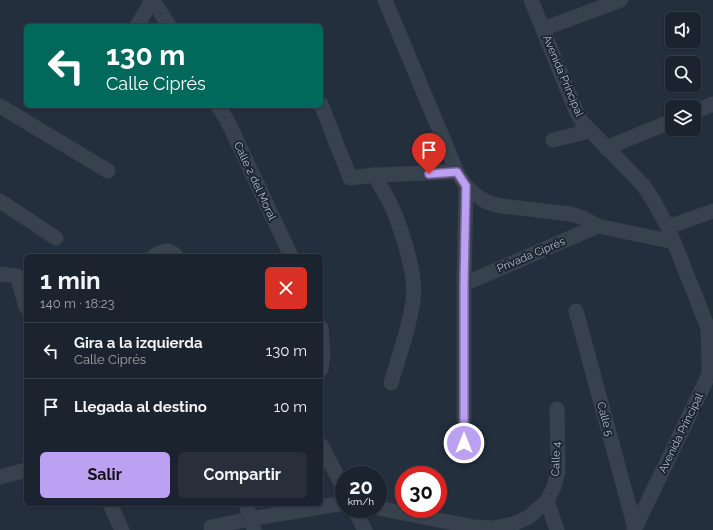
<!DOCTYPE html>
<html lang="es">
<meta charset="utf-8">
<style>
body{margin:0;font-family:Raleway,sans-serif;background:#282f3a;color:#f1f3f6;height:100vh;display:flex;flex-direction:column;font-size:15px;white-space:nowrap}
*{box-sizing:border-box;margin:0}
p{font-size:13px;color:#a0a4aa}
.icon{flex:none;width:22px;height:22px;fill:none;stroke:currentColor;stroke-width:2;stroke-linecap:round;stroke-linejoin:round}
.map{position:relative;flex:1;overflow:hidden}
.side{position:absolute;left:24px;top:254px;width:299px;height:252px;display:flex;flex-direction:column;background:#1b232e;border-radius:6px;box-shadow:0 1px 3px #0004,0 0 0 1px #39404a}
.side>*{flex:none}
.guide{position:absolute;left:24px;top:24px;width:299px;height:84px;border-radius:6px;box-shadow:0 1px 3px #0004,0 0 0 1px #39404a;background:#00695c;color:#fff;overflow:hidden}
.fabs{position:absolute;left:665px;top:12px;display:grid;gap:8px}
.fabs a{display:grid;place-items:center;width:36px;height:36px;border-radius:6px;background:#1b232e;box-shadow:0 1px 3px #0004,0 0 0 1px #39404a;font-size:20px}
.speed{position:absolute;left:335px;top:466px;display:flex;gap:8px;font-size:20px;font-weight:700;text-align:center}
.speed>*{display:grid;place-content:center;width:52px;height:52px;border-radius:50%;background:#1b232e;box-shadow:0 1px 3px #0004,0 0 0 1px #39404a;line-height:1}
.speed small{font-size:10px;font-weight:400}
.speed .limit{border:6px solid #d22;background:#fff;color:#111}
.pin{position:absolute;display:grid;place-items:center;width:34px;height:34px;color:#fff;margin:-41px -17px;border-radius:50% 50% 50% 0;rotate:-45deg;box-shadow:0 0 4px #0007}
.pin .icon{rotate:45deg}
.me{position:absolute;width:44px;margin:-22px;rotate:0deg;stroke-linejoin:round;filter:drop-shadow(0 0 3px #0008)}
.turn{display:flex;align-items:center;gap:14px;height:84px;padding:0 16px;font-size:18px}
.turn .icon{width:52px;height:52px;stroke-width:2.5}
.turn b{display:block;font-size:28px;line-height:34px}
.round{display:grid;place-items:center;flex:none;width:42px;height:42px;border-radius:6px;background:#282f3a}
.head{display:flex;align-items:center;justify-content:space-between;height:68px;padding:0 16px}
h1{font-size:24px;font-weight:700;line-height:30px}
.action{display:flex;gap:8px;margin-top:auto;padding:8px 16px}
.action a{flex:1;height:46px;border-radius:6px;background:#bca0f2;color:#111;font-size:16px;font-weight:700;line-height:46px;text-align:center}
.action a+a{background:#282f3a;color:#f1f3f6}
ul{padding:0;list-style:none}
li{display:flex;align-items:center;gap:12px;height:56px;padding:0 16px;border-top:1px solid #39404a}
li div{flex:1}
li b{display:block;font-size:15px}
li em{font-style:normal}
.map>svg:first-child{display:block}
</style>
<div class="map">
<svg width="713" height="530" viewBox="0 0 713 530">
<rect width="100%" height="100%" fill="#242f3e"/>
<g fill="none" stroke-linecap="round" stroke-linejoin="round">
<g stroke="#38414e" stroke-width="15">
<polyline points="153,0 169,26"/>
<polyline points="385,0 457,172 466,186 464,284 464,443"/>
<polyline points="531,0 576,111 582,122 643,185 653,200 668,227 708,328 709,362 709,373 705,383 634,530"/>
<polyline points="137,26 152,0"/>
<polyline points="543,29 621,0"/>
<polyline points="321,104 350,178 374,175 457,172"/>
<polyline points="0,106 108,171"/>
<polyline points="218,106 227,120 291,256"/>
<polyline points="694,112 713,104"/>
<polyline points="553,140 590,131"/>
<polyline points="606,148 672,121"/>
<path d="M374,175C380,186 387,196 392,207C402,231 417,275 413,301C409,329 399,356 391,383"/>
<polyline points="466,186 477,196 487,202 501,206 571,214 583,218 598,226 674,242"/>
<polyline points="0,201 56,238"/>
<polyline points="668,227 713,211"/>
<path d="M154,256C162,251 169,248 176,256"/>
<polyline points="0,274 17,276 26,307"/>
<polyline points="464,284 598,226"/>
<polyline points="576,311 635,528"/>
<polyline points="321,328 323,353 321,369"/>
<polyline points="321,445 344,489"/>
<polyline points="0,477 26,470"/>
<polyline points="547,501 557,530"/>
<polyline points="110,504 122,530"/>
<polyline points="246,504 254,530"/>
<polyline points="378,508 474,527 493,528 513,524 529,517 547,501 554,487 558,472 557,409"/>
<polyline points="354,509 365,530"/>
<polyline points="211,527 250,519 344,503"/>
</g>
</g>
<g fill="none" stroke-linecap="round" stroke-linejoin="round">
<g stroke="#7a689d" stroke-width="10">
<polyline id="route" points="429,174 457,172 466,186 464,284 464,443"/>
</g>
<use href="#route" stroke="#bca0f2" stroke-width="7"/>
</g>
<g text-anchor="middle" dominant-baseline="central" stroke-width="4" stroke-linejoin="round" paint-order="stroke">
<g font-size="11" fill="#b4bcc9" stroke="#1d2633">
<text transform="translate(563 76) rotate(67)">Avenida Principal</text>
<text transform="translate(255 181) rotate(65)">Calle 2 del Moral</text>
<text transform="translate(531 255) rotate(-23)">Privada Ciprés</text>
<text transform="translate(605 419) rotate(75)">Calle 5</text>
<text transform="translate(681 433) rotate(-64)">Avenida Principal</text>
<text transform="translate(556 459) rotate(-88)">Calle 4</text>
</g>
</g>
</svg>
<div class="fabs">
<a><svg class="icon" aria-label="sound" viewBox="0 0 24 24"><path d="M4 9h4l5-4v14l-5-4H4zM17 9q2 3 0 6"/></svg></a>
<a><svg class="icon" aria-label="search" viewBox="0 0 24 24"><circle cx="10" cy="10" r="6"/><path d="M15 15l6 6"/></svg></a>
<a><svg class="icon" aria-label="layers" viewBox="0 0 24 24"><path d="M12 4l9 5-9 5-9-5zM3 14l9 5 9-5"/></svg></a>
</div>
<div class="speed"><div>20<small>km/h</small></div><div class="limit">30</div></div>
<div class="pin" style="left:429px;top:174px;background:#d93025"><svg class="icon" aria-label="arrive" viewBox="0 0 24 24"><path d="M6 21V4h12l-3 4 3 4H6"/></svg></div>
<svg class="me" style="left:464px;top:443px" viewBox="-20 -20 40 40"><circle r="17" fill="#bca0f2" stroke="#fff" stroke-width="3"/><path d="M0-11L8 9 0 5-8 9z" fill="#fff"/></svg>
<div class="guide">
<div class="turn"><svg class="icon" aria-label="left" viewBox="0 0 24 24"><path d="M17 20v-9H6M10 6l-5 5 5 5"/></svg><div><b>130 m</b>Calle Ciprés</div></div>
</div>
<section class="side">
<div class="head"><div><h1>1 min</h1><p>140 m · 18:23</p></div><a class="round" style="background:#d93025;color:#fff"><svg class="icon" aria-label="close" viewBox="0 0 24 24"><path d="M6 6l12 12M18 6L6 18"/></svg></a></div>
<ul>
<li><svg class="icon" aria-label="left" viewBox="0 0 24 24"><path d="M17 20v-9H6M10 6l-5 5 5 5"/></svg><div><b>Gira a la izquierda</b><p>Calle Ciprés</p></div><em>130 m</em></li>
<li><svg class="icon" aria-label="arrive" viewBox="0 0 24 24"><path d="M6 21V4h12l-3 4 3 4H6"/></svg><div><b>Llegada al destino</b></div><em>10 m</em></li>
</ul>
<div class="action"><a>Salir</a><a>Compartir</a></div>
</section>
</div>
